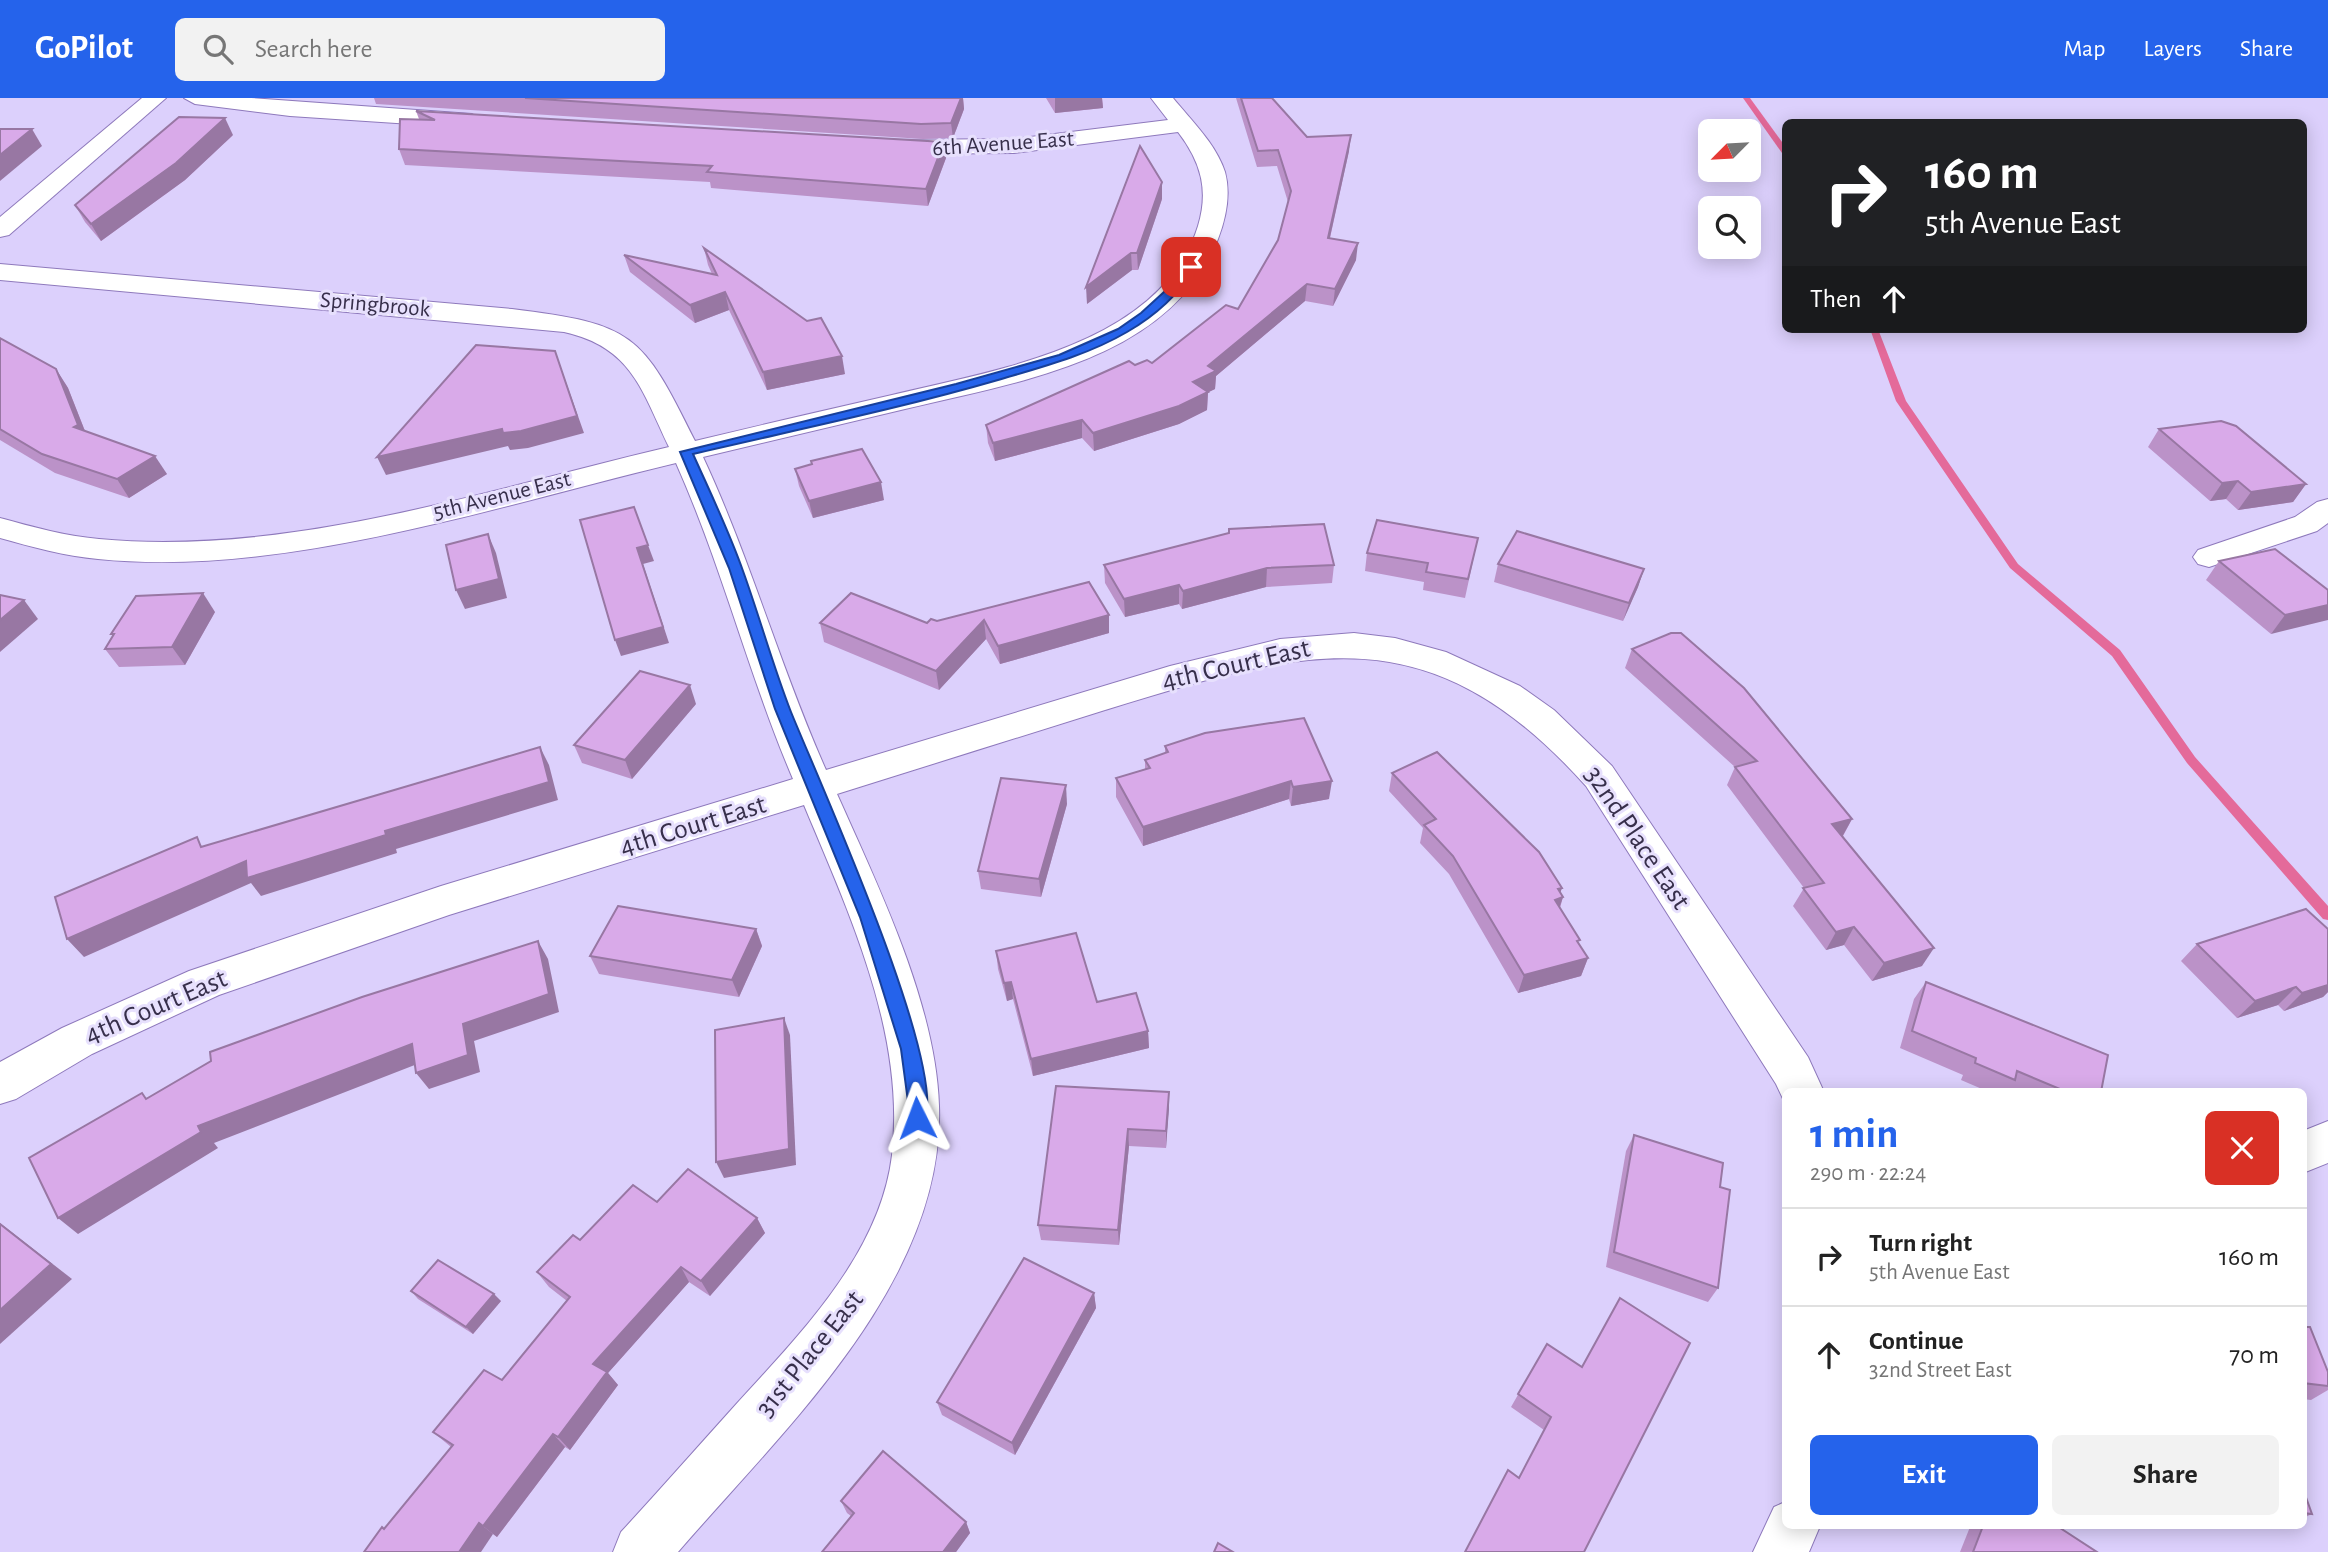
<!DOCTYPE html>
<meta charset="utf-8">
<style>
body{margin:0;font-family:"Alegreya Sans",sans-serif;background:#f2f2f2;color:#222;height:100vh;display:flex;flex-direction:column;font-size:26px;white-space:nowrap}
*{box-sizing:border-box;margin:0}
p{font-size:23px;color:#767676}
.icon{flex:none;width:38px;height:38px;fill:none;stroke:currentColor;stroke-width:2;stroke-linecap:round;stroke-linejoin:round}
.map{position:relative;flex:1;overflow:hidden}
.panel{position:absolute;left:1782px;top:990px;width:525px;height:441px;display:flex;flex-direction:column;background:#fff;border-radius:10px;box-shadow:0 4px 18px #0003}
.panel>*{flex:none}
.hud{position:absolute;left:1782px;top:21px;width:525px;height:214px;border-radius:10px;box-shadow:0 4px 18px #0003;background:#202124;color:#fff;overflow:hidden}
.needle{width:46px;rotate:246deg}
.buttons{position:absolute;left:1698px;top:21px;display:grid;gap:14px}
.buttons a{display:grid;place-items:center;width:63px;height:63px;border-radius:10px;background:#fff;box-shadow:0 4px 18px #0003;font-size:35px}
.pin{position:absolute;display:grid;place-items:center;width:60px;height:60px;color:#fff;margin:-30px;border-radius:14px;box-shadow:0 4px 10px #0006}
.me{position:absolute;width:77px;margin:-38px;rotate:357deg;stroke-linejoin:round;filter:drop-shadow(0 0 5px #0008)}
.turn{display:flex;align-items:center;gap:24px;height:147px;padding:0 28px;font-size:32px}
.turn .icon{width:91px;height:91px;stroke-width:2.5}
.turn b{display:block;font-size:49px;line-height:60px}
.then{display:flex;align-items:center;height:66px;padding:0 28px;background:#0003;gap:14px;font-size:26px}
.round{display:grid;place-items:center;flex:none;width:74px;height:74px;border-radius:10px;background:#f2f2f2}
.head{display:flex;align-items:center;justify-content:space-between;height:119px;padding:0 28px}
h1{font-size:42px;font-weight:700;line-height:52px;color:#2563eb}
.cta{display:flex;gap:14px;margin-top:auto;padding:14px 28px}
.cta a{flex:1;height:80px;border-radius:10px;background:#2563eb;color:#fff;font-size:28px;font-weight:700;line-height:80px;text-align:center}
.cta a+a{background:#f2f2f2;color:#222}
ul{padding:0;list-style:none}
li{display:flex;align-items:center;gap:21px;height:98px;padding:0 28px;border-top:2px solid #e0e0e0}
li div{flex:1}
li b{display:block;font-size:26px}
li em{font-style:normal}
header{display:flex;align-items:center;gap:42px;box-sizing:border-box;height:98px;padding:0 35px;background:#2563eb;color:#fff}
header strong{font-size:33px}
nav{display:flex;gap:38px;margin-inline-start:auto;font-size:24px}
.search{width:490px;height:63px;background:#f2f2f2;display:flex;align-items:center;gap:18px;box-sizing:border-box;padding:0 24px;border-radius:10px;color:#767676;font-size:26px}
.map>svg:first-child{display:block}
</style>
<header>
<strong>GoPilot</strong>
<div class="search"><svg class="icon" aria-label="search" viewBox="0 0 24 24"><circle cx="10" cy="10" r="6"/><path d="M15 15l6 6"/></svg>Search here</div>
<nav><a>Map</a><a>Layers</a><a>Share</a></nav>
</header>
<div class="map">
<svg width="2328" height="1454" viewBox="0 0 2328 1454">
<rect width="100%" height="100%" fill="#dcd0fc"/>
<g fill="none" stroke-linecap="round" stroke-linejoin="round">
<g fill="#e46a9a" fill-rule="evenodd">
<polygon points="1743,0 1750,0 1785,48 1785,55 1782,55"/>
<polygon points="1870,231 1878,231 1906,303 2018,466 2120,552 2195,659 2328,808 2328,822 2323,821 2187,665 2112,558 2010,470 1896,303"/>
</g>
<g stroke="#8e79bc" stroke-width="2">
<g id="minor">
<polygon points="142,0 166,0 9,137 0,139 0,119"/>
<polygon points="184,0 251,0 472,16 483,23 472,30 290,18 195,6"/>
<path d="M1151,0H1173C1191,22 1216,46 1225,74C1231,96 1226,120 1218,141C1170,263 1016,284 905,311C838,327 771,343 703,359C751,462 780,569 826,672L1170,568L1280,541L1354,535L1395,540L1446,554L1520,588L1554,612L1612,668L1808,959L1824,994H1785V1005L1776,986L1586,688C1428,512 1306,550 1105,612C1016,640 926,668 837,696C878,788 936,906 939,1008C945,1183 785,1330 678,1454H613L621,1434C658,1394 694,1353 731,1312C796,1240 880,1158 892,1057C906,936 849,815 804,707L449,817L219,897L92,956L16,1001L0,1006V964L62,930L189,873L441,788L793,681C749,578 722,468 676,365C496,408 283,480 98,461C65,458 32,449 0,440V420C33,429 65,438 99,441C288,459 486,392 669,349C642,293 632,249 564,234L0,182V166L512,211C633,226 642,235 695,343C761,327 826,312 892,297C996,272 1161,247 1198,128C1209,92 1201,64 1178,34L1014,55L891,56L880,49L891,42L1014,41L1168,22Z"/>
<polygon points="2328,401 2328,425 2317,433 2209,469 2198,466 2193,459 2198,452 2295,419 2317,404"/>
<polygon points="2328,1023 2328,1065 2303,1075 2303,1033"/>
<polygon points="1785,1404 1785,1428 1820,1428 1809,1454 1753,1454 1774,1409"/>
</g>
</g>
<use href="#minor" fill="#fff" fill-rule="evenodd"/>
</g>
<g fill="#bb92c8">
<polygon points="374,0 963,0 964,11 953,40 923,41 376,6"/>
<polygon points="1046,0 1102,0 1103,10 1055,15"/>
<polygon points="1236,0 1272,0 1307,39 1349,53 1330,140 1356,162 1333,208 1305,203 1216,278 1215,291 1208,294 1207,312 1179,326 1094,353 1082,340 995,363 988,345 986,327 1135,267 1152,265 1238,211 1278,142 1288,104 1277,68 1257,69"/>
<polygon points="416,13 946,60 928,108 711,90 710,84 405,67 399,51 419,21"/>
<polygon points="233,37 185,82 101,143 85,124 75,107"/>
<polygon points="1162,101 1138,172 1132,172 1087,206"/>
<polygon points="704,150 845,276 767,292 729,212 695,225 630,174 624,157 712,176 708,167"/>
<polygon points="0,240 56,271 68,290 85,333 167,376 129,400 55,375 0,342"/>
<polygon points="2159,331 2306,386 2293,404 2238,412 2226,401 2210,403 2148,349"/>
<polygon points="811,363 884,402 813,420 799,388 795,371 812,367"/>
<polygon points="1229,431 1334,467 1332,485 1266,489 1182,511 1179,506 1125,519 1105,485 1104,467 1228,435"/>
<polygon points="1478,440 1465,500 1423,492 1424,484 1365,473 1367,455"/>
<polygon points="2219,463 2328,492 2271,536 2206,482"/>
<polygon points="1498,466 1644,471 1638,489 1623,523 1494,484"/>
<polygon points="215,514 185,567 119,569 105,551 113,538 111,536"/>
<polygon points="1109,517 1109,535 1000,566 986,541 939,592 824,544 820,525 927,525 937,523"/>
<polygon points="1632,551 1852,721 1843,738 1922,868 1872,883 1844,847 1826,852 1793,808 1804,790 1727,687 1735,669 1625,570"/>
<polygon points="696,606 632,681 582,665 574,647"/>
<polygon points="1205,635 1329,701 1291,708 1289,701 1143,748 1116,699 1116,680 1145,671 1145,662 1165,655 1165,648"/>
<polygon points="1392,675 1560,794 1563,799 1560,810 1579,846 1588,860 1581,878 1518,895 1449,776 1420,745 1423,730 1389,693"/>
<polygon points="1067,706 1041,799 981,791 978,773"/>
<polygon points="756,831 762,848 739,899 599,876 590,858"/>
<polygon points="2328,831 2328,894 2323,899 2284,913 2278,907 2237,920 2181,863 2197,846"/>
<polygon points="996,853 1097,904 1148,933 1149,950 1033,978 1013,901 1007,903 998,871"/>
<polygon points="1926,884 2101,994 2012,994 2007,992 2005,994 1989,994 1961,982 1963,977 1900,950 1914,901"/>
<polygon points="1056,988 1169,994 1166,1050 1129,1048 1119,1147 1041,1142 1038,1127"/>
<polygon points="1634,1037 1720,1089 1718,1190 1708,1204 1606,1169 1626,1053"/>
<polygon points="657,1104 757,1120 765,1135 710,1198 689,1184 608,1275 618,1287 570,1352 565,1349 497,1439 493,1436 384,1431 451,1349 433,1334 502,1282 567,1203 549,1189 537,1174 580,1142"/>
<polygon points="411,1193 501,1203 473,1236 418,1201"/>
<polygon points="1094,1195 1096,1210 1015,1357 942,1317 937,1304"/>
<polygon points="2303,1229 2328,1274 2328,1292 2311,1302 2303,1301"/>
<polygon points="1547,1246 1595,1431 1519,1380 1544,1332 1511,1309"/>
<polygon points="2303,1391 2312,1416 2303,1420"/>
<polygon points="841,1403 966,1424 970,1435 956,1454 822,1454 851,1418 847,1415"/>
<polygon points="1972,1428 2057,1428 2097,1454 1960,1454 1970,1429"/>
</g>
<g fill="#9877a3">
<polygon points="961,0 963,0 964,11 953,40 951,25"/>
<polygon points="1055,0 1102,0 1103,10 1055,15"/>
<polygon points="225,20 233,37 185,82 101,143 91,126"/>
<polygon points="32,31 42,48 0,83 0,57"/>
<polygon points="1351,37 1349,53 1326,157 1328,140"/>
<polygon points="944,44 946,60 928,108 926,91"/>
<polygon points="1162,84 1162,101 1138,172 1137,155"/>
<polygon points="1358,145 1356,162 1333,208 1335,191"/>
<polygon points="1131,155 1132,172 1087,206 1086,189"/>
<polygon points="1307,186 1305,203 1216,278 1215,291 1201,298 1208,294 1207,312 1179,326 1094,353 1093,335 1193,284 1208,268"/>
<polygon points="725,194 729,212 695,225 690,207"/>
<polygon points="555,253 584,335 528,350 510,352 508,348 386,377 377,359"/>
<polygon points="842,258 845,276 767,292 763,274"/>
<polygon points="56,271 68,290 90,346 74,329"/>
<polygon points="1082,322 1082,340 995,363 993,345"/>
<polygon points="155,358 167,376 129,400 117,381"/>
<polygon points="2238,383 2226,401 2210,403 2222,385"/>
<polygon points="881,384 884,402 813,420 809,403"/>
<polygon points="2306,386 2293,404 2238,412 2251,394"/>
<polygon points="488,436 496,455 507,500 465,511 456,492"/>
<polygon points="648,447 654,463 643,466 669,545 621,558 615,542 637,450"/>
<polygon points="1267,470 1266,489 1182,511 1183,493"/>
<polygon points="1644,471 1638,489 1623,523 1629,505"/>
<polygon points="1179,487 1179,506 1125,519 1124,501"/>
<polygon points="203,495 215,514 185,567 172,549"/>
<polygon points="24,502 38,521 0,554 0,522"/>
<polygon points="2328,507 2328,522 2271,536 2285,517"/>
<polygon points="1109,517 1109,535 1000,566 998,548"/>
<polygon points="984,522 986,541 939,592 936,573"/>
<polygon points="690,587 696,606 632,681 625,662"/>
<polygon points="540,649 549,667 558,702 396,751 397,755 261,798 251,785 84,859 67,841 246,763 385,733"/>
<polygon points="1291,683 1289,701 1143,748 1143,729"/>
<polygon points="1332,683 1329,701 1291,708 1293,689"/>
<polygon points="1066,687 1067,706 1041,799 1039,781"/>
<polygon points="1852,721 1842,739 1832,726"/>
<polygon points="1562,790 1558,801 1563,799 1557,817 1549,820 1558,791"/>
<polygon points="1854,829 1844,847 1826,852 1836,834"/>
<polygon points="756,831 762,848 739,899 732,882"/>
<polygon points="538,843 548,861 559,914 474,943 480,974 429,991 416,975"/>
<polygon points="1934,850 1922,868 1872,883 1884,865"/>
<polygon points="1588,860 1581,878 1518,895 1524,877"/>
<polygon points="2328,881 2328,894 2323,899 2284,913 2302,895"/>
<polygon points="1011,884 1013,901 1007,903 1004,885"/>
<polygon points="2296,889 2278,907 2237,920 2255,903"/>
<polygon points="784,920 790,937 796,1067 724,1080 716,1064"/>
<polygon points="1148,933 1149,950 1033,978 1031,961"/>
<polygon points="412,946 425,963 214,1045 218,1050 78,1136 58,1120 198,1028"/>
<polygon points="1169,994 1169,1011 1166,1050 1166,1033"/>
<polygon points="1128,1031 1129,1048 1119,1147 1118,1132"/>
<polygon points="757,1120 765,1135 710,1198 701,1183"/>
<polygon points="0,1125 72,1181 0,1246"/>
<polygon points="681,1169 689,1184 608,1275 618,1287 570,1352 558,1339 593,1266"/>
<polygon points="1094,1195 1096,1210 1015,1357 1012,1345"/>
<polygon points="494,1196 501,1203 473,1236 466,1229"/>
<polygon points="553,1336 565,1349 497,1439 483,1428"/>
<polygon points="966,1424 970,1435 956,1454 943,1454"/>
<polygon points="479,1425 493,1436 481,1454 459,1454"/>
</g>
<g fill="#d9aae9" stroke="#9877a3" stroke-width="2">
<polygon points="525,0 961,0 951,25 921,26"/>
<polygon points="1241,0 1272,0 1307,39 1351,37 1328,140 1358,145 1335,191 1307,186 1208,268 1216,273 1193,284 1208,294 1179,308 1093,335 1082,322 993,345 986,327 1129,263 1135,267 1147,262 1152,265 1226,207 1238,211 1278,142 1291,93 1278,52 1258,53"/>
<polygon points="416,13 944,44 926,91 707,74 712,68 399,51 400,21 435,22"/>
<polygon points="179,19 225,20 176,65 91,126 75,107"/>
<polygon points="0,31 32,31 0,57"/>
<polygon points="1140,48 1162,84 1137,155 1131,155 1086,189"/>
<polygon points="704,150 807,223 821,220 842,258 763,274 725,194 690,207 624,157 717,177"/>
<polygon points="0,240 56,271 78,327 74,329 155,358 117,381 42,356 0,331"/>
<polygon points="476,247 555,253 577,318 521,333 503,335 502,331 377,359"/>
<polygon points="2221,323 2236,328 2306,386 2251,394 2238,383 2222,385 2159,331"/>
<polygon points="862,351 881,384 809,403 795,371 812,366 811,363"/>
<polygon points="634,409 648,447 637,450 663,529 615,542 580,422"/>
<polygon points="1377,422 1478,440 1468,481 1426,474 1428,465 1367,455"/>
<polygon points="1324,426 1334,467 1267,470 1183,493 1179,487 1124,501 1104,467 1229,435 1229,431"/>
<polygon points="1517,433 1644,471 1629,505 1498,466"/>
<polygon points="488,436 499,481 456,492 446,447"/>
<polygon points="2275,451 2328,492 2328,507 2285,517 2219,463"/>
<polygon points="1089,484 1109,517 998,548 984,522 936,573 820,525 851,495 927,525 931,521 937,523"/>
<polygon points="203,495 172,549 105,551 114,536 111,536 136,498"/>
<polygon points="0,497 24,502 0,522"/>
<polygon points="1671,535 1681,535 1744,590 1852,721 1832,726 1934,850 1884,865 1854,829 1836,834 1803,790 1824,785 1735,669 1757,663 1632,551"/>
<polygon points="640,573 690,587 625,662 574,647"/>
<polygon points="1304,620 1332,683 1293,689 1291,683 1143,729 1116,680 1150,670 1145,662 1168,654 1165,648 1205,635"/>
<polygon points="540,649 549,684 385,733 386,737 247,780 246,763 67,841 55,799 197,739 201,749"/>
<polygon points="1437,654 1539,754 1562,790 1558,791 1563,799 1555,802 1580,842 1577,843 1588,860 1524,877 1453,758 1424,727 1436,721 1392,675"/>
<polygon points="1001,680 1066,687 1039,781 978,773"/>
<polygon points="618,808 756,831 732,882 590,858"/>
<polygon points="2306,811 2328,831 2328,887 2302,895 2296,889 2255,903 2197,846"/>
<polygon points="1076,835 1097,904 1136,895 1148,933 1031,961 1011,884 1004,885 996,853"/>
<polygon points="538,843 549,896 463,926 468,957 416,975 412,946 198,1028 201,1034 58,1120 29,1060 142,995 146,1001 211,963 210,954 362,899"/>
<polygon points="1926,884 2108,957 2101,994 2067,994 2017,973 2015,982 1975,965 1976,960 1912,933"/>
<polygon points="784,920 789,1051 716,1064 715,932"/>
<polygon points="1056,988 1169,994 1166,1033 1128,1031 1118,1132 1038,1127"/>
<polygon points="1634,1037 1723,1065 1720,1089 1730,1092 1718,1190 1614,1154"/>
<polygon points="688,1071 757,1120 701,1183 681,1169 593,1266 607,1274 558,1339 553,1336 483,1428 479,1425 459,1454 364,1454 382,1429 384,1431 453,1347 433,1334 484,1272 502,1282 570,1199 537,1174 573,1137 580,1142 633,1087 657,1104"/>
<polygon points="0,1126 51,1166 0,1212"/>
<polygon points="1024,1160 1094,1195 1012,1345 937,1304"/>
<polygon points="438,1162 494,1196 466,1229 411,1193"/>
<polygon points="1620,1200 1690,1245 1584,1454 1465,1454 1508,1372 1519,1380 1551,1319 1518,1296 1547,1246 1582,1269"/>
<polygon points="2303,1229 2310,1229 2328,1274 2328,1288 2303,1285"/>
<polygon points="883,1353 966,1424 943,1454 822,1454 854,1415 841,1403"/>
<polygon points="2303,1391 2312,1416 2303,1415"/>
<polygon points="1983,1428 2057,1428 2097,1454 1973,1454"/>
<polygon points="1218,1445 1233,1454 1214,1454"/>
</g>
<path fill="#2563eb" stroke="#184099" stroke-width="2" d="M1187,167L1196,169C1179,196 1155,218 1127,234C1088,257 1042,269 998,282C898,311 795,332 693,356C710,394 729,433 743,473C760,520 773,568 791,614C818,681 950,971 924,1026L917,1028L911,1026L901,951L860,819L775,611L729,470L680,354L956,286L1059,257L1118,231L1141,215L1176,183Z"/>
<g text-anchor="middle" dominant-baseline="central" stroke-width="6" stroke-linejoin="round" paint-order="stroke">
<g font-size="23" fill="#372f4b" stroke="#e7e0fd">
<text transform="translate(1003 46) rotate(-4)">6th Avenue East</text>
<text transform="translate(375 207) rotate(5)">Springbrook</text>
<text transform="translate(502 398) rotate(-14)">5th Avenue East</text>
</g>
<g font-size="28" fill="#372f4b" stroke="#e7e0fd">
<text transform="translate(1236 567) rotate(-13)">4th Court East</text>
<text transform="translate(693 728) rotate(-17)">4th Court East</text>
<text transform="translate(1637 740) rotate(56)">32nd Place East</text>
<text transform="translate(156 909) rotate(-23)">4th Court East</text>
<text transform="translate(810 1256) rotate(-51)">31st Place East</text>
</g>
</g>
</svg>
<div class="buttons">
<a><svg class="needle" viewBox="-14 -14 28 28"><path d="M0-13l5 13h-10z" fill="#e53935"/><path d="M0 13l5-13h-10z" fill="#767676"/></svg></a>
<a><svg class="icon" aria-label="search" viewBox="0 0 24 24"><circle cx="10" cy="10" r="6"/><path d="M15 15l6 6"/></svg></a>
</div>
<div class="pin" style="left:1191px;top:169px;background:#d93025"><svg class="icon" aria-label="arrive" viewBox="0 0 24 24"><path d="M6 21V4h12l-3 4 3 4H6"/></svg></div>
<svg class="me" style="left:917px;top:1020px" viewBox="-20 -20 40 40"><path d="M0-17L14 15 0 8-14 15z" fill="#2563eb" stroke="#fff" stroke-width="4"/></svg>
<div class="hud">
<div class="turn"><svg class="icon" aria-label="right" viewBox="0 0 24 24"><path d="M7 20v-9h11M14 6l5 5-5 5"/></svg><div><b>160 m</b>5th Avenue East</div></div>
<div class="then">Then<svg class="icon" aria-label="ahead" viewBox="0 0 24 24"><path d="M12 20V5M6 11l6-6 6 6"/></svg></div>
</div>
<section class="panel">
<div class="head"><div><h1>1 min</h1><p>290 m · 22:24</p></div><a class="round" style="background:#d93025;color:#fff"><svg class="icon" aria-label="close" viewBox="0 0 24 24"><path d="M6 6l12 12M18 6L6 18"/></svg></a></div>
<ul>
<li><svg class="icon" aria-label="right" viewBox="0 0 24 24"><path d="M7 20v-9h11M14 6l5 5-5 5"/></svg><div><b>Turn right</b><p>5th Avenue East</p></div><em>160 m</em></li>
<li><svg class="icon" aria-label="ahead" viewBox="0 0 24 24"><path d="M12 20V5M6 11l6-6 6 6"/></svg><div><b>Continue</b><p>32nd Street East</p></div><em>70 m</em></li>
</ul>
<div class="cta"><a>Exit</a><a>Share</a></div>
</section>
</div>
